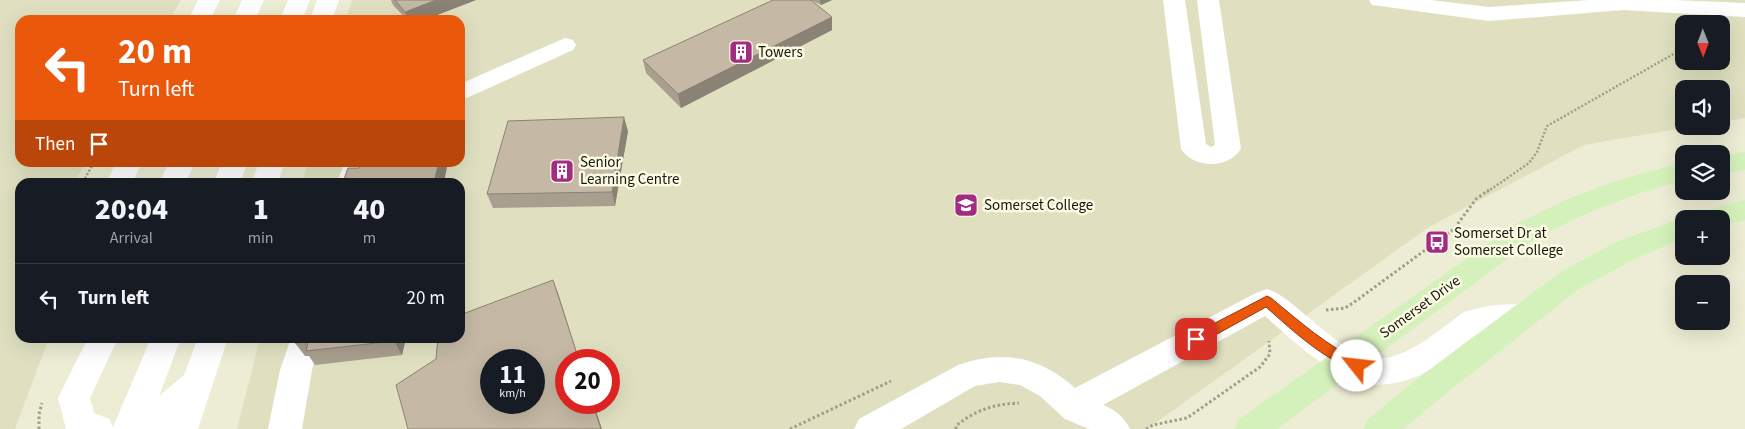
<!DOCTYPE html>
<meta charset="utf-8">
<style>
body{margin:0;font-family:"Source Sans 3",sans-serif;background:#20242c;color:#f1f3f6;height:100vh;display:flex;flex-direction:column;font-size:19px;white-space:nowrap}
*{box-sizing:border-box;margin:0}
p{font-size:16px;color:#9ea1a6}
.icon{flex:none;width:28px;height:28px;fill:none;stroke:currentColor;stroke-width:2;stroke-linecap:round;stroke-linejoin:round}
.map{position:relative;flex:1;overflow:hidden}
.sheet{position:absolute;left:15px;top:178px;width:450px;height:165px;display:flex;flex-direction:column;background:#171b24;border-radius:15px;box-shadow:0 5px 20px #0002}
.sheet>*{flex:none}
.guide{position:absolute;left:15px;top:15px;width:450px;height:152px;border-radius:15px;box-shadow:0 5px 20px #0002;background:#ea580c;color:#fff;overflow:hidden}
.needle{width:32px;rotate:179deg}
.fabs{position:absolute;left:1675px;top:15px;display:grid;gap:10px}
.fabs a{display:grid;place-items:center;width:55px;height:55px;border-radius:10px;background:#171b24;box-shadow:0 5px 20px #0002;font-size:25px}
.speed{position:absolute;left:480px;top:349px;display:flex;gap:10px;font-size:25px;font-weight:700;text-align:center}
.speed>*{display:grid;place-content:center;width:65px;height:65px;border-radius:50%;background:#171b24;box-shadow:0 5px 20px #0002;line-height:1}
.speed small{font-size:12px;font-weight:400}
.speed .limit{border:8px solid #d22;background:#fff;color:#111}
.pin{position:absolute;display:grid;place-items:center;width:42px;height:42px;color:#fff;margin:-21px;border-radius:10px;box-shadow:0 2px 8px #0006}
.me{position:absolute;width:55px;margin:-28px;rotate:299deg;stroke-linejoin:round;filter:drop-shadow(0 0 4px #0008)}
.turn{display:flex;align-items:center;gap:18px;height:105px;padding:0 20px;font-size:22px}
.turn .icon{width:65px;height:65px;stroke-width:2.5}
.turn b{display:block;font-size:35px;line-height:42px}
.then{display:flex;align-items:center;height:48px;padding:0 20px;background:#0003;gap:10px;font-size:19px}
.eta{display:flex;justify-content:space-evenly;align-items:center;height:85px;text-align:center}
.eta b{font-size:30px;font-weight:800;line-height:35px}
ul{padding:0;list-style:none}
li{display:flex;align-items:center;gap:15px;height:70px;padding:0 20px;border-top:1px solid #363941}
li div{flex:1}
li b{display:block;font-size:19px}
li em{font-style:normal}
.map>svg:first-child{display:block}
</style>
<div class="map">
<svg width="1745" height="429" viewBox="0 0 1745 429">
<rect width="100%" height="100%" fill="#ededd5"/>
<g fill="#e0e0c1" fill-rule="evenodd">
<polygon points="0,0 181,0 169,20 20,20 20,162 86,163 74,182 20,182 20,338 49,338 15,429 0,429"/>
<path d="M352,0H1745V118L1721,122V89H1684V126H1694L1584,145L1429,227L1147,429H237L260,338H460V182H302L308,163L460,162V20H346ZM1684,24H1721V61H1684ZM491,360H534V402H491ZM566,360H609V402H566Z"/>
</g>
<g fill="none" stroke-linecap="round" stroke-linejoin="round">
<g stroke="#9e9e8b" stroke-width="2.5" stroke-dasharray="2 2" stroke-linecap="butt">
<polyline points="83,182 94,162"/>
<polyline points="1487,192 1529,163 1537,152 1547,126 1684,48"/>
</g>
<g stroke="#9e9e8b" stroke-width="3" stroke-dasharray="2.5 2.5" stroke-linecap="butt">
<polyline points="1326,310 1345,308 1353,303 1454,229 1476,199 1489,190"/>
<polyline points="39,429 39,414 42,403"/>
<polyline points="790,429 891,381"/>
<path d="M956,429V426C975,410 994,404 1019,403"/>
<polyline points="1146,429 1153,425 1187,418 1260,367 1270,354 1269,341"/>
</g>
<g fill="#fff" fill-rule="evenodd">
<polygon points="198,0 220,0 210,20 188,20"/>
<polygon points="242,0 264,0 255,20 233,20"/>
<polygon points="288,0 310,0 302,20 280,20"/>
<polygon points="317,0 339,0 332,20 310,20"/>
<path d="M1163,0H1185L1206,144L1211,147L1215,145L1197,0H1219L1241,149C1228,169 1194,169 1181,149Z"/>
<polygon points="1369,0 1431,0 1489,7 1589,0 1674,0 1745,3 1745,17 1623,10 1489,21 1380,6 1372,5"/>
<polygon points="565,38 573,40 576,45 573,50 460,101 460,84"/>
<polygon points="116,162 142,162 133,182 107,182"/>
<polygon points="169,162 195,162 186,182 160,182"/>
<polygon points="222,162 248,162 240,182 214,182"/>
<polygon points="259,162 285,162 278,182 252,182"/>
<polygon points="345,162 371,162 363,182 337,182"/>
<path d="M1267,289C1285,295 1299,311 1314,322C1329,335 1350,352 1369,357C1400,366 1440,329 1464,312C1484,306 1512,301 1532,307L1536,316L1532,325C1516,330 1499,328 1483,332C1468,337 1441,365 1424,373C1409,381 1385,387 1369,384C1331,377 1293,341 1265,316L1103,405C1116,410 1124,417 1130,429H1089L1065,419L1040,396L1020,385L999,382L975,386L901,429H854L859,419L958,365C1003,349 1040,357 1075,388L1256,293Z"/>
<polygon points="88,338 118,338 90,398 94,413 109,419 113,427 151,338 181,338 159,396 184,375 198,338 228,338 198,429 66,429 58,398"/>
<polygon points="291,338 321,338 312,370 302,429 268,429 280,370"/>
</g>
<g fill="#d5f1bb" fill-rule="evenodd">
<polygon points="1745,152 1745,170 1721,174 1721,156"/>
<polygon points="1684,162 1684,180 1640,193 1590,212 1536,238 1277,429 1234,429 1239,419 1516,224 1570,198 1622,179"/>
<polygon points="1745,200 1745,220 1721,226 1721,219 1696,219 1700,212"/>
<polygon points="1684,217 1690,219 1684,219 1684,238 1634,259 1579,289 1439,399 1404,429 1363,429 1368,419 1417,379 1559,273 1614,243"/>
</g>
</g>
<g fill="#a99f8e">
<polygon points="391,0 476,0 424,20 407,20 393,5"/>
<polygon points="811,0 832,0 821,5"/>
<polygon points="832,17 832,30 681,108 646,73 643,60"/>
<polygon points="628,131 615,206 493,208 487,194"/>
<polygon points="296,338 416,338 415,340 405,342 402,355 315,365 309,356 305,356 295,343"/>
</g>
<g fill="#8a8274">
<polygon points="436,0 476,0 424,20 409,20 405,12"/>
<polygon points="820,0 832,0 821,5"/>
<polygon points="832,17 832,30 681,108 678,94"/>
<polygon points="624,117 628,131 615,206 612,192"/>
<polygon points="439,162 448,162 444,182 434,182"/>
<polygon points="553,280 559,296 579,360"/>
<polygon points="394,338 402,338 405,342 402,355 394,341"/>
<polygon points="592,402 593,402 602,429 601,429"/>
</g>
<g fill="#c5b9a5" stroke="#8a8274" fill-rule="evenodd">
<polygon points="395,0 436,0 405,12"/>
<polygon points="773,0 811,0 832,17 678,94 643,60"/>
<polygon points="624,117 612,192 487,194 508,121"/>
<polygon points="362,162 439,162 434,182 343,182 348,168 359,168"/>
<path d="M553,280L579,360H566V402H592L601,429H408L396,385L436,359L438,338H460V315ZM491,360H534V402H491Z"/>
<polygon points="296,338 394,338 394,341 306,351 308,342 295,343"/>
</g>
<path fill="#ea580c" stroke="#983908" d="M1267,296L1271,298C1299,321 1328,347 1362,362L1364,366L1362,370L1357,371C1323,359 1293,331 1266,307L1201,343L1196,344L1192,343L1190,339L1192,335Z"/>
<defs>
<g id="building-square" transform="scale(1.25)"><rect x="-9" y="-9" width="18" height="18" rx="4" fill="#a22c84" stroke="#fbfae2"/><path d="M-4-6H4V6H1V3H-1V6H-4ZM-2.5-4.3h1.7v1.8h-1.7ZM.8-4.3h1.7v1.8H.8ZM-2.5-1h1.7V.8h-1.7ZM.8-1h1.7V.8H.8Z" fill="#fff"/></g>
<g id="school-square" transform="scale(1.25)"><rect x="-9" y="-9" width="18" height="18" rx="4" fill="#a22c84" stroke="#fbfae2"/><path d="M0-5L7-2L0 1L-7-2ZM-4 1L0 2.5L4 1V4Q0 6-4 4Z" fill="#fff"/></g>
<g id="bus-square" transform="scale(1.25)"><rect x="-9" y="-9" width="18" height="18" rx="4" fill="#a22c84" stroke="#fbfae2"/><path d="M-5-6H5V4H4V6H2V4H-2V6H-4V4H-5ZM-3.5-4V0h7V-4ZM-3.5 1.2v1.5H-2V1.2ZM2 1.2v1.5H3.5V1.2Z" fill="#fff"/></g>
</defs>
<g fill-rule="evenodd">
<use href="#building-square" x="741" y="52"/>
<use href="#building-square" x="562" y="171"/>
<use href="#school-square" x="966" y="205"/>
<use href="#bus-square" x="1437" y="242"/>
</g>
<g text-anchor="middle" dominant-baseline="central" stroke-width="5" stroke-linejoin="round" paint-order="stroke">
<g font-size="15" fill="#17170e" stroke="#fbfae2" text-anchor="start">
<text x="758" y="52">Towers</text>
<text x="580" y="162">Senior<tspan x="580" dy="17">Learning Centre</tspan></text>
<text x="984" y="205">Somerset College</text>
<text x="1454" y="233">Somerset Dr at<tspan x="1454" dy="17">Somerset College</tspan></text>
</g>
<g font-size="15" fill="#17170e" stroke="#fbfae2">
<text transform="translate(1420 307) rotate(-36)">Somerset Drive</text>
</g>
</g>
</svg>
<div class="fabs">
<a><svg class="needle" viewBox="-14 -14 28 28"><path d="M0-13l5 13h-10z" fill="#e53935"/><path d="M0 13l5-13h-10z" fill="#9ea1a6"/></svg></a>
<a><svg class="icon" aria-label="sound" viewBox="0 0 24 24"><path d="M4 9h4l5-4v14l-5-4H4zM17 9q2 3 0 6"/></svg></a>
<a><svg class="icon" aria-label="layers" viewBox="0 0 24 24"><path d="M12 4l9 5-9 5-9-5zM3 14l9 5 9-5"/></svg></a>
<a>+</a>
<a>−</a>
</div>
<div class="speed"><div>11<small>km/h</small></div><div class="limit">20</div></div>
<div class="pin" style="left:1196px;top:339px;background:#d93025"><svg class="icon" aria-label="arrive" viewBox="0 0 24 24"><path d="M6 21V4h12l-3 4 3 4H6"/></svg></div>
<svg class="me" style="left:1357px;top:366px" viewBox="-20 -20 40 40"><circle r="19" fill="#fff"/><path d="M0-13L10 11 0 6-10 11z" fill="#ea580c"/></svg>
<div class="guide">
<div class="turn"><svg class="icon" aria-label="left" viewBox="0 0 24 24"><path d="M17 20v-9H6M10 6l-5 5 5 5"/></svg><div><b>20 m</b>Turn left</div></div>
<div class="then">Then<svg class="icon" aria-label="arrive" viewBox="0 0 24 24"><path d="M6 21V4h12l-3 4 3 4H6"/></svg></div>
</div>
<section class="sheet">
<div class="eta">
<div><b>20:04</b><p>Arrival</p></div>
<div><b>1</b><p>min</p></div>
<div><b>40</b><p>m</p></div>
</div>
<ul>
<li><svg class="icon" aria-label="left" viewBox="0 0 24 24"><path d="M17 20v-9H6M10 6l-5 5 5 5"/></svg><div><b>Turn left</b></div><em>20 m</em></li>
</ul>
</section>
</div>
